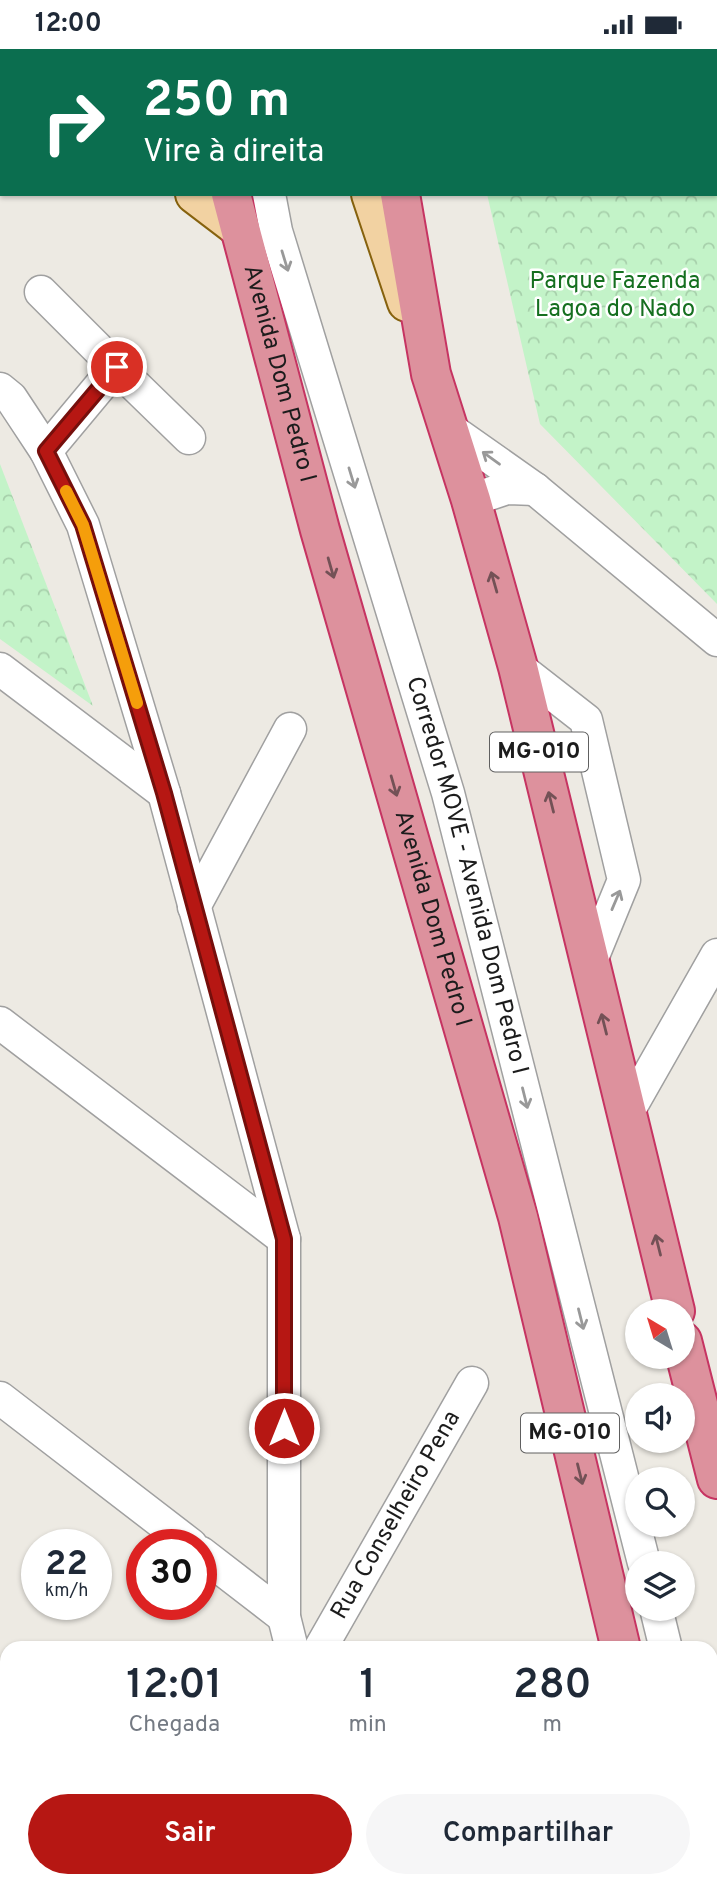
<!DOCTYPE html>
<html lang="pt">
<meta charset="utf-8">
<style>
body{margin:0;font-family:Overpass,sans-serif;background:#f6f6f7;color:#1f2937;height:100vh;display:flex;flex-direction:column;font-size:26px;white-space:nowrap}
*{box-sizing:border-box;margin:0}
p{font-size:23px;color:#747a83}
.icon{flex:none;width:38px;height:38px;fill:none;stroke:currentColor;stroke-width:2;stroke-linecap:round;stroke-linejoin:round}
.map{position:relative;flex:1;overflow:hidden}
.panel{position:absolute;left:0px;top:1592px;width:718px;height:247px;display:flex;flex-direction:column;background:#fff;border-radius:21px 21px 0 0;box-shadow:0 2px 5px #0004}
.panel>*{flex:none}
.banner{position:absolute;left:0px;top:0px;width:718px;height:147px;box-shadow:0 2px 5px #0004;background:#0b6e4f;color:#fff;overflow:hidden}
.needle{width:46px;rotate:322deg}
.tools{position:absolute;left:625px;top:1250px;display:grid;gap:14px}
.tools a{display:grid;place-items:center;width:70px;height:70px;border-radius:50%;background:#fff;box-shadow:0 2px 5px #0004;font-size:35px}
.speed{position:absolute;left:21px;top:1480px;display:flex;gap:14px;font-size:35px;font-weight:700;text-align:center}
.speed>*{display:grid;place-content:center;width:91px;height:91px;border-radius:50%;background:#fff;box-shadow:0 2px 5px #0004;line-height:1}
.speed small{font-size:18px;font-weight:400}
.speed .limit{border:10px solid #d22;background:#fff;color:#111}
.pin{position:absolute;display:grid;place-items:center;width:60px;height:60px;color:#fff;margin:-30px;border:4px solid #fff;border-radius:50%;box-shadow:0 2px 7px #0007}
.me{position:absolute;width:77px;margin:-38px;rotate:0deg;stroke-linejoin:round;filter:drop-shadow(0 0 5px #0008)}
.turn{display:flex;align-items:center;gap:24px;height:147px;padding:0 28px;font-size:32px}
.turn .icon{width:91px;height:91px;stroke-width:2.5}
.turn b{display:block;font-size:49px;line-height:60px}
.eta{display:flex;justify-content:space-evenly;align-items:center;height:119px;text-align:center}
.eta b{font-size:42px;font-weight:600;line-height:49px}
.primary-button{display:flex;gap:14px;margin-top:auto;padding:14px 28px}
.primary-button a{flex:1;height:80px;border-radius:42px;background:#b61713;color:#fff;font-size:28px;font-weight:600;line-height:80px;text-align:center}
.primary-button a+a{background:#f6f6f7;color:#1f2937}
.status{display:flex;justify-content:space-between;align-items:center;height:49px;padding:0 35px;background:#fff;direction:ltr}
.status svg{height:19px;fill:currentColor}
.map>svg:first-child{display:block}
</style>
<div class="status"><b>12:00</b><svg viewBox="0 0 49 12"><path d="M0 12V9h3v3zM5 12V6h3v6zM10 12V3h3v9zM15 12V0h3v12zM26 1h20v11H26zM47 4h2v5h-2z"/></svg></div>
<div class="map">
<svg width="717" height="1839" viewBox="0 0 717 1839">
<defs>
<pattern id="park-crowns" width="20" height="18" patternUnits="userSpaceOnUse" patternTransform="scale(1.75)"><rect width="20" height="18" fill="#c3f3c8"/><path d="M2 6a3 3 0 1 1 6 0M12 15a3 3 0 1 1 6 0" fill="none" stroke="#a7d0ab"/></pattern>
</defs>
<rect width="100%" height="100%" fill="#edeae3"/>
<g fill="url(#park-crowns)">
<polygon points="453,0 717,0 717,555 540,375 487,145 716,145 716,2"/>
<polygon points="0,415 93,657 0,590"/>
</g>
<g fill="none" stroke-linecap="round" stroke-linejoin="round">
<g stroke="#a0a0a0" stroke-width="35">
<g id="minor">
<polyline points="243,0 243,2"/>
<path id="s1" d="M269,145L276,182L448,744L644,1514"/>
<polyline points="41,243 116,318 46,402"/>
<polyline points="116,318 189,389"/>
<polyline points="0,340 11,349 46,402 83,476 164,744 284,1190 284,1568 292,1600"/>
<polyline points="447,378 535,440 717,591"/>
<polyline points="471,451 507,439 535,440"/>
<polyline points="518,618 586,671 624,831 590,914"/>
<polyline points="0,620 164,744"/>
<polyline points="194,858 290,680"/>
<polyline points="0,974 284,1190"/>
<polyline points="626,1066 717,906"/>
<polyline points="0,1349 191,1496"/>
<polyline points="201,1504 284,1568"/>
<polyline points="656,1559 666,1600"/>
<path id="s2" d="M320,1600L472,1334"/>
<polyline points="0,1720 7,1725"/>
<polyline points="710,1774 717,1801"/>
<polyline points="149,1832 158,1839"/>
<polyline points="349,1832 350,1839"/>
<polyline points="534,1839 539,1832"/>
</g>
</g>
<g stroke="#86620e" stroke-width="42">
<g id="major">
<polyline points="4,0 6,2"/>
<polyline points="319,0 320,2"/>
<polyline points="195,145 237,177"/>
<polyline points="371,145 407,253"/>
</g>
</g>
<g stroke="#c63462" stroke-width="42">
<g id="highway">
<polyline points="202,0 202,2"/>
<polyline points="371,0 371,2"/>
<path id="s3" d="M231,145L320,481L518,1168L621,1600"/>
<polyline points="400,145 431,325 471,451 518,618 675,1262"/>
<polyline points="682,1292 717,1430"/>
<polyline points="675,1832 677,1839"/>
</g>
</g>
<g stroke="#ec8474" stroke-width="4.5" stroke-dasharray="3.5 3.5" stroke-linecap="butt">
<polyline points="521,0 524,2"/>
<polyline points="716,87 717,87"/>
</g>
<use href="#minor" stroke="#fff" stroke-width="32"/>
<use href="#major" stroke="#f2d2a2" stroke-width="38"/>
<use href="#highway" stroke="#dd919d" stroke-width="38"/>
</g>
<defs><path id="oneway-shaft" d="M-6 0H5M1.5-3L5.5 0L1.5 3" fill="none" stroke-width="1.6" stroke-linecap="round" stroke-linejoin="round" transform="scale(1.75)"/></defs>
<g stroke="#999">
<use href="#oneway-shaft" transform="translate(285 212) rotate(73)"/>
<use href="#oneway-shaft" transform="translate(491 409) rotate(-144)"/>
<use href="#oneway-shaft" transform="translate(352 429) rotate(73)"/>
<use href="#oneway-shaft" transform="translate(616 851) rotate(-67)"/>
<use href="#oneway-shaft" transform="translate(525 1049) rotate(76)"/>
<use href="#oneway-shaft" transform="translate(581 1270) rotate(76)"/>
</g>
<g stroke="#735156">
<use href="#oneway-shaft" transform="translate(331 519) rotate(74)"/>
<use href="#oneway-shaft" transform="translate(494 533) rotate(-106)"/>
<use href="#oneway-shaft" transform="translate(394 737) rotate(74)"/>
<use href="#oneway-shaft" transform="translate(551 753) rotate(-104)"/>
<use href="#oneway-shaft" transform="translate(604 975) rotate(-104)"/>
<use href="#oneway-shaft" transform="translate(658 1196) rotate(-104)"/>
<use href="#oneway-shaft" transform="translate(580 1425) rotate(76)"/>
</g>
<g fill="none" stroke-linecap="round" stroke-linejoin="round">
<g stroke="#760f0c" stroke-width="18">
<polyline id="route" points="117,318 46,402 83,476 164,744 284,1190 284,1379"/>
</g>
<use href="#route" stroke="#b61713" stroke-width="12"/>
<polyline stroke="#f59e0b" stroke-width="12" points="66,442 83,476 137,654"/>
</g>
<g text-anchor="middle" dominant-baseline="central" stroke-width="5" stroke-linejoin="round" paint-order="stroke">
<g fill="#fff" stroke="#606060" stroke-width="2">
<rect x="490" y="683.5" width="98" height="39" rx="5"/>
<rect x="521" y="1364.5" width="98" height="39" rx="5"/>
</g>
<g font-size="23" font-weight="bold" fill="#1c1c1c">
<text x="539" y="703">MG-010</text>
<text x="570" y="1384">MG-010</text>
</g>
<g font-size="24" fill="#156f1f" stroke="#fff">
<text x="615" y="233">Parque Fazenda<tspan x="615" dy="28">Lagoa do Nado</tspan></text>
</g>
<g font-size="24" fill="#1c1c1c" stroke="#fff">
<text stroke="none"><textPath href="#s3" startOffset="186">Avenida Dom Pedro I</textPath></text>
<text stroke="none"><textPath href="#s1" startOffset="710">Corredor MOVE - Avenida Dom Pedro I</textPath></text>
<text stroke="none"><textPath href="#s3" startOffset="752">Avenida Dom Pedro I</textPath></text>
<text stroke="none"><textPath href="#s2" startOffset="154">Rua Conselheiro Pena</textPath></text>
</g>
</g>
</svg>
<div class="tools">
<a><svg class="needle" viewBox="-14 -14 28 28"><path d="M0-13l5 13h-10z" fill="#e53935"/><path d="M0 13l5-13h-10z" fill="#747a83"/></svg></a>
<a><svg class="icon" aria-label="sound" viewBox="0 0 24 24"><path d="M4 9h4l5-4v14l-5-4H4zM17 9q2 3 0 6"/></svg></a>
<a><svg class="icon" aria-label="search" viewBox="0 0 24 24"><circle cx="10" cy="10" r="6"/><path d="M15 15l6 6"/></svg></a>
<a><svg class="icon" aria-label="layers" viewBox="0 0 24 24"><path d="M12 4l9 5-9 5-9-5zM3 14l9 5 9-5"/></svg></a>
</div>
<div class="speed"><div>22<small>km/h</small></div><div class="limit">30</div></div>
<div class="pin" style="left:117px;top:318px;background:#d93025"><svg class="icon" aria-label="arrive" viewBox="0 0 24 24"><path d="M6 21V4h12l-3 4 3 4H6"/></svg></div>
<svg class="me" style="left:284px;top:1379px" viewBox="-20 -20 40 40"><circle r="17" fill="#b61713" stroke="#fff" stroke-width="3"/><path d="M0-11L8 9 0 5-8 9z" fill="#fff"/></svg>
<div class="banner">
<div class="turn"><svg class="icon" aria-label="right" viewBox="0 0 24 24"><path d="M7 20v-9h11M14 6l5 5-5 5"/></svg><div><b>250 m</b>Vire à direita</div></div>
</div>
<section class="panel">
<div class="eta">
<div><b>12:01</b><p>Chegada</p></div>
<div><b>1</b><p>min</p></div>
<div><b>280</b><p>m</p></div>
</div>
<div class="primary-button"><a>Sair</a><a>Compartilhar</a></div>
</section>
</div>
